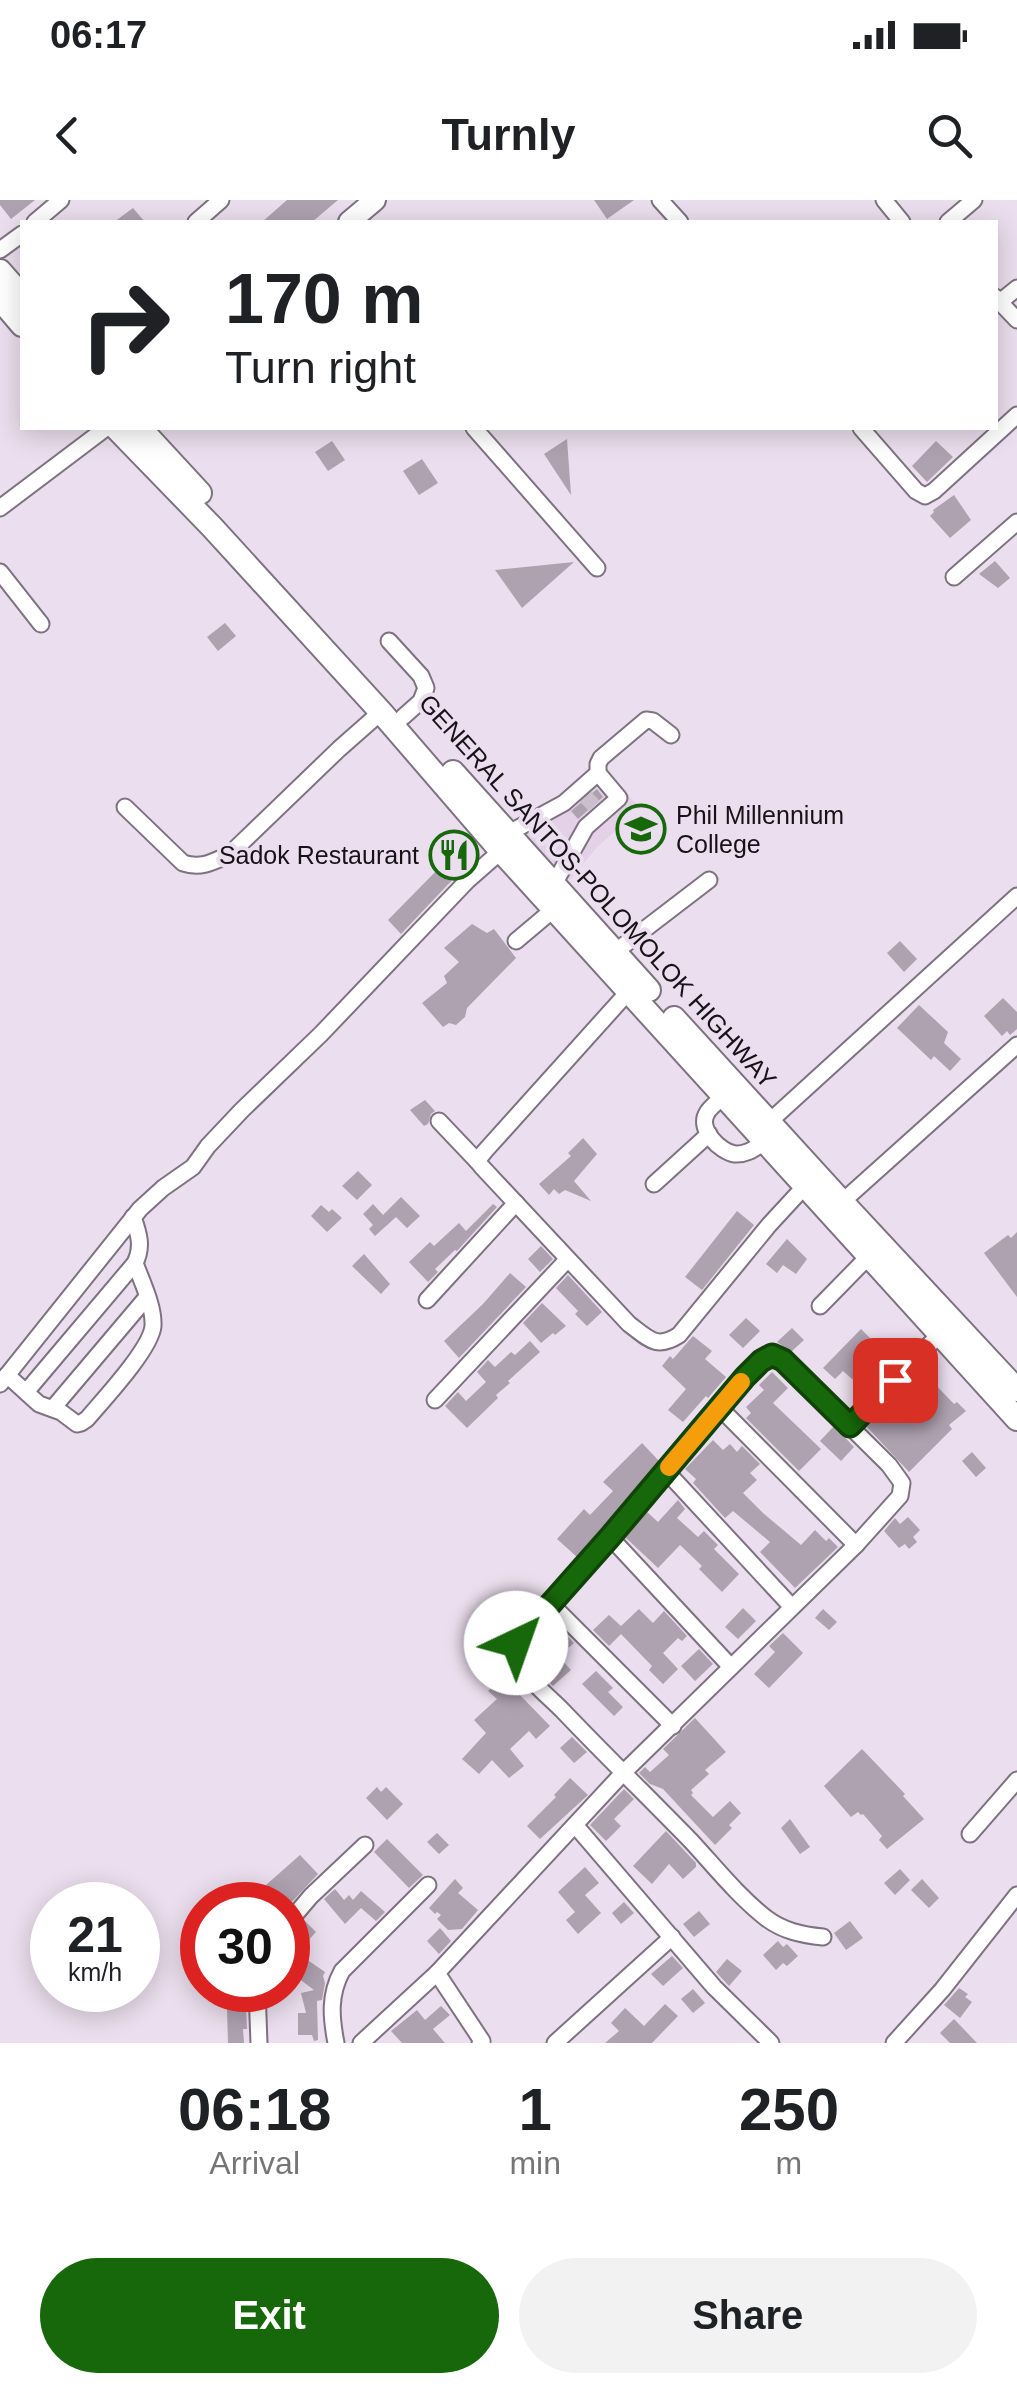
<!DOCTYPE html>
<style>
body{margin:0;font-family:Helvetica,sans-serif;background:#f2f2f2;color:#202124;height:100vh;display:flex;flex-direction:column;font-size:38px;white-space:nowrap}
*{box-sizing:border-box;margin:0}
p{font-size:32px;color:#757577}
.icon{flex:none;width:55px;height:55px;fill:none;stroke:currentColor;stroke-width:2;stroke-linecap:round;stroke-linejoin:round}
.map{position:relative;height:1843px;overflow:hidden}
.drawer{display:flex;flex-direction:column;background:#fff;flex:1}
.drawer>*{flex:none}
.guide{position:absolute;left:20px;top:20px;width:978px;height:210px;border-radius:0px;box-shadow:0 5px 25px #0003;background:#fff;color:#202124;overflow:hidden}
.speed{position:absolute;left:30px;top:1682px;display:flex;gap:20px;font-size:50px;font-weight:700;text-align:center}
.speed>*{display:grid;place-content:center;width:130px;height:130px;border-radius:50%;background:#fff;box-shadow:0 5px 25px #0003;line-height:1}
.speed small{font-size:25px;font-weight:400}
.speed .limit{border:15px solid #d22;background:#fff;color:#111}
.pin{position:absolute;display:grid;place-items:center;width:85px;height:85px;color:#fff;margin:-42px;border-radius:20px;box-shadow:0 5px 15px #0006}
.me{position:absolute;width:110px;margin:-55px;rotate:42deg;stroke-linejoin:round;filter:drop-shadow(0 0 8px #0008)}
.turn{display:flex;align-items:center;gap:35px;height:210px;padding:0 40px;font-size:45px}
.turn .icon{width:130px;height:130px;stroke-width:2.5}
.turn b{display:block;font-size:70px;line-height:85px}
.eta{display:flex;justify-content:space-evenly;align-items:center;height:170px;text-align:center}
.eta b{font-size:60px;font-weight:700;line-height:70px}
.cta{display:flex;gap:20px;margin-top:auto;padding:20px 40px}
.cta a{flex:1;height:115px;border-radius:60px;background:#17680a;color:#fff;font-size:40px;font-weight:700;line-height:115px;text-align:center}
.cta a+a{background:#f2f2f2;color:#202124}
.status{display:flex;justify-content:space-between;align-items:center;height:70px;padding:0 50px;background:#fff;direction:ltr}
.status svg{height:28px;fill:currentColor}
header{display:flex;justify-content:space-between;align-items:center;height:130px;padding:0 40px;background:#fff;font-size:45px;font-weight:700}
.map>svg:first-child{display:block}
</style>
<div class="status"><b>06:17</b><svg viewBox="0 0 49 12"><path d="M0 12V9h3v3zM5 12V6h3v6zM10 12V3h3v9zM15 12V0h3v12zM26 1h20v11H26zM47 4h2v5h-2z"/></svg></div>
<header><svg class="icon" aria-label="back" viewBox="0 0 24 24"><path d="M15 5l-7 7 7 7"/></svg>Turnly<svg class="icon" aria-label="search" viewBox="0 0 24 24"><circle cx="10" cy="10" r="6"/><path d="M15 15l6 6"/></svg></header>
<div class="map">
<svg width="1017" height="1843" viewBox="0 0 1017 1843">
<rect width="100%" height="100%" fill="#ebdeee"/>
<polygon fill="#e4d1e7" points="602,568 641,609 597,647 570,680 515,624"/>
<g fill="#aea1b0">
<polygon points="0,0 35,0 11,19 0,5"/>
<polygon points="287,0 338,0 312,22 262,22"/>
<polygon points="594,0 634,0 607,19"/>
<polygon points="133,8 145,22 114,22"/>
<polygon points="567,239 571,295 544,254"/>
<polygon points="332,241 345,260 328,271 315,252"/>
<polygon points="936,241 953,257 927,282 912,266"/>
<polygon points="422,259 438,283 419,295 403,271"/>
<polygon points="954,295 971,320 950,338 930,316 934,312 933,310"/>
<polygon points="995,361 1010,378 998,388 979,374"/>
<polygon points="574,362 522,408 495,370"/>
<polygon points="225,423 236,436 218,451 207,437"/>
<polygon points="597,589 603,597 578,619 571,611"/>
<polygon points="444,663 456,676 401,734 388,720"/>
<polygon points="472,724 487,733 494,729 516,758 467,808 465,817 456,825 449,823 443,827 422,803 447,783 444,776 459,762 444,748"/>
<polygon points="900,741 917,759 904,772 887,753"/>
<polygon points="1003,798 1017,812 1017,829 1010,835 1007,831 1002,836 984,816"/>
<polygon points="919,805 948,832 944,843 961,859 950,871 934,856 931,860 897,828"/>
<polygon points="425,900 435,911 431,914 428,924 424,926 410,910"/>
<polygon points="583,938 597,954 574,981 591,1001 565,990 559,994 554,989 549,995 539,984 571,956 568,953"/>
<polygon points="358,971 372,985 357,1000 342,986"/>
<polygon points="401,997 420,1016 407,1028 396,1017 375,1036 369,1029 373,1025 363,1014 373,1004 383,1015"/>
<polygon points="493,1004 497,1007 457,1051 455,1050 435,1069 438,1072 428,1082 409,1062 430,1042 434,1046 459,1023 466,1031"/>
<polygon points="321,1005 329,1012 332,1009 342,1018 327,1032 311,1016"/>
<polygon points="737,1011 754,1025 702,1090 685,1077"/>
<polygon points="1017,1032 1017,1097 984,1053 1008,1035 1011,1038"/>
<polygon points="787,1039 807,1059 796,1074 783,1065 777,1073 766,1064"/>
<polygon points="541,1046 553,1059 540,1072 528,1059"/>
<polygon points="364,1054 390,1084 381,1094 352,1066"/>
<polygon points="510,1073 526,1087 459,1158 444,1141 483,1104"/>
<polygon points="568,1075 602,1112 587,1126 575,1114 578,1111 556,1088"/>
<polygon points="542,1103 566,1126 555,1135 553,1133 541,1143 523,1123"/>
<polygon points="746,1118 760,1131 743,1148 729,1135"/>
<polygon points="792,1128 804,1140 791,1152 777,1142"/>
<polygon points="861,1129 880,1148 864,1163 881,1178 867,1192 843,1171 835,1179 823,1168"/>
<polygon points="693,1136 712,1151 705,1159 726,1177 708,1198 706,1196 683,1222 668,1210 686,1189 662,1166 670,1156 673,1159"/>
<polygon points="530,1141 540,1152 508,1181 510,1183 496,1195 498,1198 467,1228 445,1206 458,1192 466,1201 486,1182 477,1172 488,1160 495,1167 511,1152 515,1155"/>
<polygon points="772,1172 788,1188 773,1203 821,1249 799,1271 746,1218 751,1213 746,1207 764,1190 759,1185"/>
<polygon points="928,1177 954,1204 957,1202 966,1211 949,1225 952,1229 909,1272 867,1227 898,1193 900,1194 909,1186 914,1191"/>
<polygon points="834,1226 854,1247 841,1261 820,1241"/>
<polygon points="713,1240 723,1250 730,1244 737,1252 742,1246 760,1264 750,1273 757,1280 743,1293 763,1313 801,1345 815,1330 826,1341 829,1338 838,1347 795,1388 760,1352 770,1342 733,1311 725,1318 693,1283 696,1279 685,1269"/>
<polygon points="642,1243 659,1261 577,1357 557,1339 584,1309 590,1315 613,1291 603,1282"/>
<polygon points="972,1252 986,1268 976,1277 962,1261"/>
<polygon points="678,1300 685,1309 677,1318 698,1337 704,1331 718,1345 714,1349 739,1374 722,1392 699,1369 702,1366 680,1345 658,1368 625,1337 646,1311 658,1322"/>
<polygon points="908,1317 920,1330 913,1337 917,1342 909,1349 905,1344 899,1348 884,1331 895,1318 900,1324"/>
<polygon points="512,1395 529,1410 492,1456 482,1447 504,1421 496,1415"/>
<polygon points="743,1408 756,1421 738,1439 725,1427"/>
<polygon points="639,1409 653,1423 664,1411 687,1436 682,1441 678,1438 663,1453 678,1469 663,1484 649,1470 652,1466 621,1434 609,1446 593,1430 609,1415 621,1426"/>
<polygon points="823,1409 837,1422 829,1430 815,1418"/>
<polygon points="553,1422 574,1443 558,1456 571,1470 553,1486 540,1473 543,1471 527,1452 543,1437 540,1434"/>
<polygon points="783,1433 803,1453 769,1488 754,1474 775,1452 769,1446"/>
<polygon points="699,1449 713,1464 695,1481 681,1466"/>
<polygon points="510,1470 525,1489 520,1495 550,1526 536,1539 529,1531 510,1549 524,1566 509,1578 492,1560 479,1574 462,1559 486,1533 474,1520 497,1499 488,1491"/>
<polygon points="596,1471 613,1488 608,1492 623,1507 614,1516 582,1484"/>
<polygon points="695,1518 726,1552 705,1570 709,1574 691,1590 693,1593 691,1595 713,1617 730,1601 741,1613 729,1625 732,1628 715,1645 663,1589 650,1584 639,1573 645,1567 650,1572 669,1555 663,1549"/>
<polygon points="572,1537 587,1552 574,1563 560,1548"/>
<polygon points="862,1549 905,1594 903,1596 924,1619 887,1649 879,1640 882,1636 863,1614 861,1615 858,1612 851,1617 824,1586"/>
<polygon points="570,1578 588,1595 540,1639 527,1626 556,1597 554,1595"/>
<polygon points="377,1587 381,1592 386,1587 403,1604 387,1620 366,1598"/>
<polygon points="624,1589 634,1599 614,1619 621,1626 606,1641 590,1625"/>
<polygon points="790,1619 810,1647 800,1654 781,1628"/>
<polygon points="666,1631 696,1663 696,1667 683,1679 669,1664 652,1684 633,1666"/>
<polygon points="437,1633 449,1645 439,1654 427,1642"/>
<polygon points="387,1639 423,1675 409,1688 374,1652"/>
<polygon points="300,1655 318,1674 288,1706 250,1705 268,1687 266,1685"/>
<polygon points="585,1667 599,1683 585,1695 601,1713 578,1734 566,1720 575,1712 558,1692"/>
<polygon points="900,1669 910,1680 895,1695 884,1683"/>
<polygon points="455,1679 463,1688 458,1693 478,1710 462,1729 448,1730 437,1719 441,1715 437,1712 435,1714 429,1708"/>
<polygon points="922,1679 939,1698 929,1708 911,1690"/>
<polygon points="335,1689 344,1700 349,1695 353,1700 361,1691 385,1712 376,1721 361,1708 345,1724 324,1699"/>
<polygon points="624,1702 634,1713 621,1724 612,1713"/>
<polygon points="699,1711 710,1724 694,1737 683,1724"/>
<polygon points="305,1721 316,1732 305,1744 294,1732"/>
<polygon points="850,1721 863,1738 846,1750 834,1733"/>
<polygon points="440,1728 451,1741 439,1754 427,1741"/>
<polygon points="778,1741 783,1747 787,1744 798,1756 787,1766 783,1763 776,1770 763,1755"/>
<polygon points="672,1756 683,1768 663,1786 651,1774"/>
<polygon points="306,1759 325,1772 323,1776 325,1783 322,1800 317,1801 318,1840 314,1841 312,1835 298,1835 298,1813 306,1813 301,1793 314,1790 294,1775"/>
<polygon points="727,1759 742,1771 729,1786 716,1772"/>
<polygon points="959,1788 968,1794 965,1797 972,1802 960,1818 944,1805"/>
<polygon points="693,1789 705,1803 693,1813 681,1799"/>
<polygon points="665,1804 678,1816 652,1843 605,1843 619,1831 611,1823 625,1808 644,1826"/>
<polygon points="441,1806 450,1815 433,1829 445,1843 402,1843 391,1831 417,1810 425,1820"/>
<polygon points="246,1808 247,1829 243,1829 244,1843 228,1843 227,1809"/>
<polygon points="954,1819 977,1843 950,1843 940,1833"/>
</g>
<g fill="none" stroke-linecap="round" stroke-linejoin="round">
<polyline stroke="#cbbfce" stroke-width="15" stroke-dasharray="15 8" stroke-linecap="butt" points="584,595 597,609"/>
<g stroke="#7e7280" stroke-width="19">
<g id="minor">
<polyline points="660,0 680,22"/>
<polyline points="884,0 902,22"/>
<polyline points="35,22 61,0"/>
<polyline points="196,22 221,0"/>
<polyline points="948,22 974,0"/>
<polyline points="0,50 22,34"/>
<polyline points="995,97 1017,120"/>
<polyline points="1001,101 1017,88"/>
<polyline points="474,228 597,368"/>
<polyline points="861,228 916,291 925,296 934,291 1017,215"/>
<polyline points="0,308 106,228"/>
<polyline points="0,372 41,424"/>
<polyline points="954,377 1017,322"/>
<polyline points="389,441 421,476 426,488 421,501 403,517"/>
<path d="M125,607L183,663C201,669 213,662 230,654L339,549L381,512"/>
<polyline points="509,633 564,603 598,573 598,564 601,558 646,520 653,521 671,535"/>
<polyline points="554,684 586,627 619,598 598,573"/>
<polyline points="516,741 554,709"/>
<polyline points="615,752 709,680"/>
<path d="M629,791L485,951L477,961L482,967L629,1124C648,1138 656,1150 679,1135L769,1025L805,986"/>
<path d="M724,896C719,901 710,907 707,913C697,929 720,952 735,954C747,955 756,947 765,942"/>
<polyline points="439,921 477,961"/>
<polyline points="769,922 1017,696"/>
<polyline points="654,984 709,934"/>
<polyline points="842,1002 1017,845"/>
<polyline points="427,1100 516,1003"/>
<polyline points="820,1106 869,1056"/>
<path d="M7,1175L39,1204L61,1212L77,1224L81,1223L87,1219C103,1200 151,1149 153,1126C154,1106 142,1082 135,1063"/>
<polyline points="0,1184 140,1009 163,988 193,967 208,946 242,910 321,834 468,680 501,651"/>
<path d="M26,1192L135,1063C143,1047 139,1034 133,1017"/>
<polyline points="435,1200 567,1060"/>
<polyline points="719,1207 856,1345"/>
<polyline points="53,1208 147,1097"/>
<polyline points="850,1225 939,1135"/>
<polyline points="666,1271 791,1406"/>
<polyline points="610,1337 731,1467"/>
<polyline points="551,1404 673,1526"/>
<polyline points="575,1625 714,1787 771,1843"/>
<polyline points="970,1634 1017,1580"/>
<polyline points="288,1723 311,1696 365,1645"/>
<polyline points="437,1773 482,1841 480,1843"/>
<polyline points="257,1790 259,1843"/>
<path d="M336,1843C331,1817 329,1795 342,1771L428,1685"/>
<path d="M361,1843L437,1773L623,1573L856,1345L900,1296L902,1283L889,1265L783,1160L769,1155L745,1177L610,1337L525,1431C518,1440 512,1446 517,1458C525,1478 547,1495 562,1510C604,1554 648,1597 691,1641C715,1667 738,1696 766,1718C783,1731 802,1735 823,1737"/>
<polyline points="555,1843 672,1737"/>
<polyline points="894,1843 942,1790 1017,1695"/>
</g>
</g>
<g stroke="#7e7280" stroke-width="24">
<polyline id="major" points="349,22 375,0"/>
</g>
<g stroke="#7e7280" stroke-width="26">
<g id="highway">
<polyline points="0,71 22,96"/>
<polyline points="0,99 22,125"/>
<polyline points="116,228 212,327 381,512 501,651 1017,1219"/>
<polyline points="140,228 200,293"/>
<polyline points="453,572 649,790"/>
<polyline points="674,818 842,1002 1017,1190"/>
</g>
</g>
<use href="#minor" stroke="#fff" stroke-width="15"/>
<use href="#major" stroke="#fff" stroke-width="20"/>
<use href="#highway" stroke="#fff" stroke-width="22"/>
</g>
<g fill="none" stroke-linecap="round" stroke-linejoin="round">
<g stroke="#0f4406" stroke-width="25">
<polyline id="route" points="516,1443 610,1337 745,1177 761,1161 772,1155 783,1160 850,1226 895,1180"/>
</g>
<use href="#route" stroke="#17680a" stroke-width="18"/>
<polyline stroke="#f59e0b" stroke-width="18" points="669,1267 741,1182"/>
</g>
<defs>
<g id="university-ring" transform="scale(2.5)"><circle r="9.5" fill="#ebdeee" stroke="#17680a" stroke-width="1.5"/><path d="M0-5L7-2L0 1L-7-2ZM-4 1L0 2.5L4 1V4Q0 6-4 4Z" fill="#17680a"/></g>
<g id="restaurant-ring" transform="scale(2.5)"><circle r="9.5" fill="#ebdeee" stroke="#17680a" stroke-width="1.5"/><path d="M-5-6h1v4h1v-4h1v4h1v-4h1v5L-1.5 .5V6h-2V.5L-5-1ZM5-6V6H3V1.5H1.5Q1.5-4 5-6Z" fill="#17680a"/></g>
</defs>
<g fill-rule="evenodd">
<use href="#university-ring" x="641" y="629"/>
<use href="#restaurant-ring" x="454" y="655"/>
</g>
<g text-anchor="middle" dominant-baseline="central" stroke-width="8" stroke-linejoin="round" paint-order="stroke">
<g font-size="25" fill="#161217" stroke="#ebdeee" text-anchor="start">
<text x="676" y="615">Phil Millennium<tspan x="676" dy="29">College</tspan></text>
<text x="419" y="655" text-anchor="end">Sadok Restaurant</text>
</g>
<g font-size="25" fill="#161217" stroke="#ebdeee">
<text transform="translate(598 691) rotate(48)">GENERAL SANTOS-POLOMOLOK HIGHWAY</text>
</g>
</g>
</svg>
<div class="speed"><div>21<small>km/h</small></div><div class="limit">30</div></div>
<div class="pin" style="left:895px;top:1180px;background:#d93025"><svg class="icon" aria-label="arrive" viewBox="0 0 24 24"><path d="M6 21V4h12l-3 4 3 4H6"/></svg></div>
<svg class="me" style="left:516px;top:1443px" viewBox="-20 -20 40 40"><circle r="19" fill="#fff"/><path d="M0-13L10 11 0 6-10 11z" fill="#17680a"/></svg>
<div class="guide">
<div class="turn"><svg class="icon" aria-label="right" viewBox="0 0 24 24"><path d="M7 20v-9h11M14 6l5 5-5 5"/></svg><div><b>170 m</b>Turn right</div></div>
</div>
</div>
<section class="drawer">
<div class="eta">
<div><b>06:18</b><p>Arrival</p></div>
<div><b>1</b><p>min</p></div>
<div><b>250</b><p>m</p></div>
</div>
<div class="cta"><a>Exit</a><a>Share</a></div>
</section>
